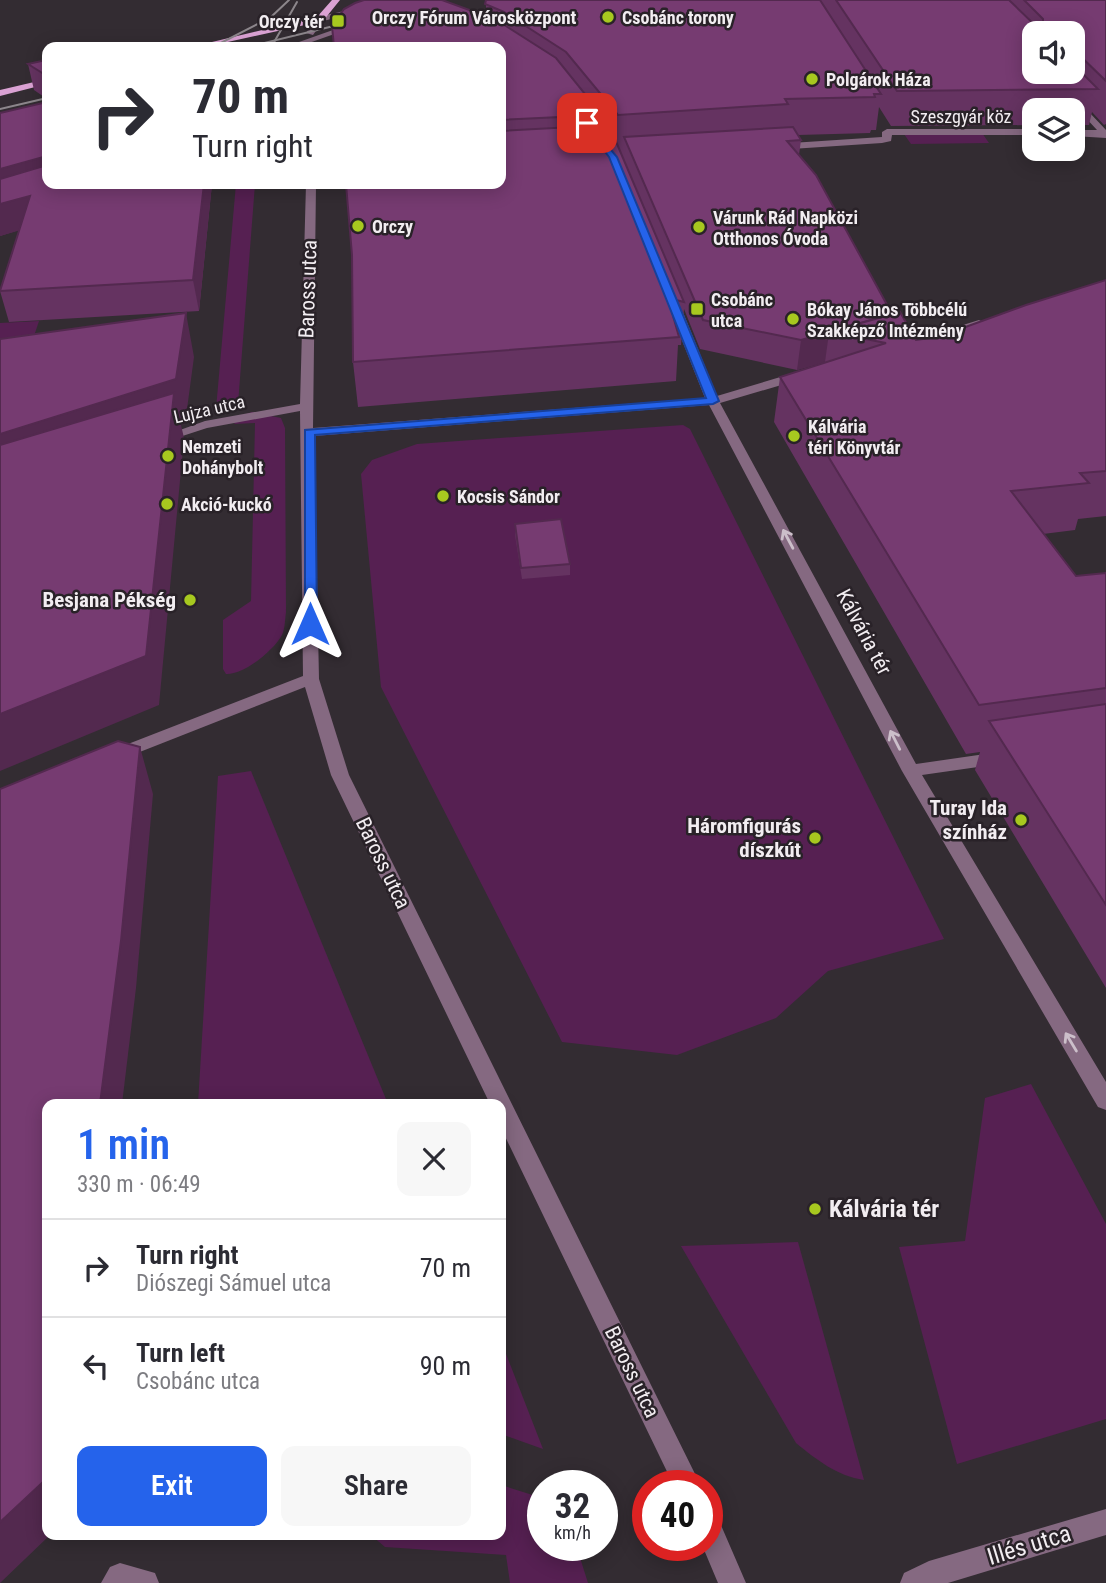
<!DOCTYPE html>
<meta charset="utf-8">
<style>
body{margin:0;font-family:"Roboto Condensed",sans-serif;background:#f7f7f7;color:#2b2b33;height:100vh;display:flex;flex-direction:column;font-size:26px;white-space:nowrap}
*{box-sizing:border-box;margin:0}
p{font-size:23px;color:#7c7c81}
.icon{flex:none;width:38px;height:38px;fill:none;stroke:currentColor;stroke-width:2;stroke-linecap:round;stroke-linejoin:round}
.map{position:relative;flex:1;overflow:hidden}
.details{position:absolute;left:42px;top:1099px;width:464px;height:441px;display:flex;flex-direction:column;background:#fff;border-radius:14px;box-shadow:0 4px 18px #0003}
.details>*{flex:none}
.banner{position:absolute;left:42px;top:42px;width:464px;height:147px;border-radius:14px;box-shadow:0 4px 18px #0003;background:#fff;color:#2b2b33;overflow:hidden}
.controls{position:absolute;left:1022px;top:21px;display:grid;gap:14px}
.controls a{display:grid;place-items:center;width:63px;height:63px;border-radius:14px;background:#fff;box-shadow:0 4px 18px #0003;font-size:35px}
.speed{position:absolute;left:527px;top:1470px;display:flex;gap:14px;font-size:35px;font-weight:700;text-align:center}
.speed>*{display:grid;place-content:center;width:91px;height:91px;border-radius:50%;background:#fff;box-shadow:0 4px 18px #0003;line-height:1}
.speed small{font-size:18px;font-weight:400}
.speed .limit{border:10px solid #d22;background:#fff;color:#111}
.pin{position:absolute;display:grid;place-items:center;width:60px;height:60px;color:#fff;margin:-30px;border-radius:14px;box-shadow:0 4px 10px #0006}
.me{position:absolute;width:77px;margin:-38px;rotate:0deg;stroke-linejoin:round;filter:drop-shadow(0 0 5px #0008)}
.turn{display:flex;align-items:center;gap:24px;height:147px;padding:0 35px;font-size:32px}
.turn .icon{width:91px;height:91px;stroke-width:2.5}
.turn b{display:block;font-size:49px;line-height:60px}
.round{display:grid;place-items:center;flex:none;width:74px;height:74px;border-radius:14px;background:#f7f7f7}
.overview{display:flex;align-items:center;justify-content:space-between;height:119px;padding:0 35px}
h1{font-size:42px;font-weight:600;line-height:52px;color:#2563eb}
.cta{display:flex;gap:14px;margin-top:auto;padding:14px 35px}
.cta a{flex:1;height:80px;border-radius:14px;background:#2563eb;color:#fff;font-size:28px;font-weight:600;line-height:80px;text-align:center}
.cta a+a{background:#f7f7f7;color:#2b2b33}
ul{padding:0;list-style:none}
li{display:flex;align-items:center;gap:21px;height:98px;padding:0 35px;border-top:2px solid #e1e1e2}
li div{flex:1}
li b{display:block;font-size:26px}
li em{font-style:normal}
.map>svg:first-child{display:block}
</style>
<div class="map">
<svg width="1106" height="1583" viewBox="0 0 1106 1583">
<rect width="100%" height="100%" fill="#332c32"/>
<g fill="#562052">
<polygon points="982,133 989,143 911,144 904,134"/>
<polygon points="236,184 255,184 238,404 216,409"/>
<polygon points="39,321 26,360 0,387 0,323"/>
<path d="M252,412L281,418L285,428L286,612C285,619 285,629 282,635C274,650 244,675 226,674L223,669V620L251,601L255,423L234,424L241,416Z"/>
<polygon points="683,425 690,429 944,939 828,971 776,1018 677,1055 562,1042 381,687 361,474 372,460 417,444"/>
<polygon points="251,771 388,1104 198,1104 218,776"/>
<polygon points="1031,1084 1106,1224 1106,1419 957,1464 899,1247 965,1241 985,1098"/>
<path d="M798,1242L864,1480C837,1476 817,1460 796,1443L681,1246Z"/>
<polygon points="501,1341 543,1449 501,1434"/>
<polygon points="501,1485 542,1498 542,1545 576,1545 588,1583 510,1583 506,1555 385,1547 371,1535 500,1535"/>
</g>
<g fill="none" stroke-linecap="round" stroke-linejoin="round">
<g fill="#856981" fill-rule="evenodd">
<polygon points="394,0 408,0 323,21 313,35 306,33 317,17"/>
<polygon points="350,24 357,26 306,44 299,42"/>
<polygon points="1043,72 1051,72 1106,130 1106,138 1073,136 1073,130 1097,130"/>
<polygon points="887,129 1034,129 1034,135 892,135 891,141 882,143 776,150 771,147 776,144 882,137 882,132"/>
<polygon points="306,184 316,184 313,428 705,398 668,305 674,302 680,305 717,396 797,372 805,372 805,378 720,403 916,764 999,752 1008,758 999,764 922,775 1106,1082 1106,1110 1098,1107 902,771 709,405 314,436 319,679 349,775 701,1486 674,1486 500,1126 500,1104 490,1104 331,775 305,687 122,759 110,759 107,755 110,751 303,676 300,411 207,428 161,443 155,439 205,421 300,404"/>
<polygon points="979,320 985,323 983,325 905,349 899,345"/>
<polygon points="1106,1509 1106,1535 948,1583 900,1583 904,1573 929,1561"/>
<polygon points="707,1513 717,1516 746,1583 718,1583 702,1545 707,1545"/>
<polygon points="120,1563 155,1573 159,1583 101,1583 110,1567"/>
</g>
<g fill="#dba2d4" fill-rule="evenodd">
<polygon points="332,0 340,0 323,21 205,47 191,47 317,17"/>
<polygon points="47,79 47,84 0,96 0,90"/>
</g>
<g stroke="#8c868b" stroke-width="2">
<polyline points="273,44 297,2"/>
<polyline points="213,47 271,17 289,0"/>
<polyline points="248,47 350,22"/>
<polyline points="0,109 47,98"/>
</g>
</g>
<g fill="#653361" fill-rule="evenodd">
<path d="M486,0H1106V124L1104,125L1092,112L1089,125H1073V110H1034V125L891,126L879,107L876,130H871L870,133L798,135L801,140L799,155L892,314L916,340L938,337L1106,280V516L1078,519L1075,530L1043,534L1076,576L1106,573V988L975,770L980,752L966,754L774,422L780,377L825,363V362L797,370L700,349L684,309L681,345H678L676,381L358,407L353,362L500,184V47L483,15H486ZM1034,33H1073V72Z"/>
<polygon points="47,56 47,99 34,90 28,64 42,61"/>
<polygon points="47,184 212,184 199,311 9,322 0,291 19,230 0,236"/>
<polygon points="515,524 570,564 570,575 522,579 515,535"/>
</g>
<g fill="#53294f">
<polygon points="47,156 47,184 0,200 0,169"/>
<polygon points="204,184 212,184 199,311 193,280"/>
<polygon points="30,196 38,225 0,236 0,204"/>
<polygon points="186,313 194,357 185,424 181,425 184,438 159,705 0,771 0,434"/>
<polygon points="829,333 825,362 797,370 801,340"/>
<polygon points="140,747 153,794 136,988 122,1104 100,1104"/>
<polygon points="47,1458 47,1535 50,1535 0,1583 0,1522"/>
</g>
<g fill="#763b71" stroke="#53294f" stroke-width="2">
<polygon points="364,0 442,0 483,15 497,16 498,21 556,58 602,115 500,120 500,47 334,47 332,26 344,9 355,3"/>
<polygon points="486,0 820,0 881,94 874,94 875,97 785,99 788,104 618,115 566,52 504,12 485,4"/>
<polygon points="836,0 1009,0 1039,29 1043,29 1043,19 1024,0 1106,0 1106,81 1073,49 1073,33 1034,33 1034,72 1073,72 1073,64 1098,89 897,91"/>
<polygon points="44,56 47,56 47,76 28,64 42,61"/>
<polygon points="47,102 47,156 0,169 0,113"/>
<polygon points="609,125 684,302 668,298 679,337 353,362 352,255 346,184 500,184 500,131"/>
<polygon points="793,127 801,140 787,141 816,175 892,314 801,340 703,320 624,137"/>
<polygon points="47,165 47,184 204,184 193,280 0,291 30,196 0,204 0,179"/>
<polygon points="1106,280 1106,471 1080,473 1089,483 1011,491 1076,576 1106,573 1106,688 979,705 780,377 886,343 829,332 900,312 916,340 938,337 1026,305"/>
<polygon points="186,313 176,379 0,434 0,339"/>
<polygon points="174,393 146,656 0,714 0,445"/>
<polygon points="561,519 570,564 521,568 515,524"/>
<polygon points="1106,704 1106,905 989,721"/>
<polygon points="118,741 140,747 121,941 100,1104 47,1104 47,1458 43,1482 0,1522 0,789"/>
</g>
<defs><path id="oneway-shaft" d="M-6 0H5M1.5-3L5.5 0L1.5 3" fill="none" stroke-width="1.6" stroke-linecap="round" stroke-linejoin="round" transform="scale(1.75)"/></defs>
<g stroke="#ccbfca">
<use href="#oneway-shaft" transform="translate(788 539) rotate(-118)"/>
<use href="#oneway-shaft" transform="translate(895 740) rotate(-117)"/>
<use href="#oneway-shaft" transform="translate(1071 1042) rotate(-121)"/>
</g>
<polygon fill="#2563eb" stroke="#184099" stroke-width="2" points="587,121 617,157 719,401 713,404 315,435 317,624 305,627 305,430 706,398 609,157 583,123"/>
<g fill="#a7c81f" stroke="#292228" stroke-width="2.5">
<circle cx="608" cy="17" r="7"/>
<rect x="331" y="14" width="14" height="14" rx="3.5"/>
<circle cx="812" cy="79" r="7"/>
<circle cx="358" cy="226" r="7"/>
<circle cx="699" cy="227" r="7"/>
<rect x="690" y="302" width="14" height="14" rx="3.5"/>
<circle cx="793" cy="319" r="7"/>
<circle cx="794" cy="436" r="7"/>
<circle cx="168" cy="456" r="7"/>
<circle cx="443" cy="496" r="7"/>
<circle cx="167" cy="504" r="7"/>
<circle cx="190" cy="600" r="7"/>
<circle cx="1021" cy="820" r="7"/>
<circle cx="815" cy="838" r="7"/>
<circle cx="815" cy="1209" r="7"/>
</g>
<g text-anchor="middle" dominant-baseline="central" stroke-width="5" stroke-linejoin="round" paint-order="stroke">
<g font-size="18" font-weight="bold" fill="#f2edf1" stroke="#292228" text-anchor="start">
<text x="622" y="17">Csobánc torony</text>
<text x="324" y="21" text-anchor="end">Orczy tér</text>
<text x="826" y="79">Polgárok Háza</text>
<text x="713" y="217">Várunk Rád Napközi<tspan x="713" dy="21">Otthonos Óvoda</tspan></text>
<text x="372" y="226">Orczy</text>
<text x="711" y="299">Csobánc<tspan x="711" dy="21">utca</tspan></text>
<text x="807" y="309">Bókay János Többcélú<tspan x="807" dy="21">Szakképző Intézmény</tspan></text>
<text x="808" y="426">Kálvária<tspan x="808" dy="21">téri Könyvtár</tspan></text>
<text x="182" y="446">Nemzeti<tspan x="182" dy="21">Dohánybolt</tspan></text>
<text x="457" y="496">Kocsis Sándor</text>
<text x="181" y="504">Akció-kuckó</text>
</g>
<g font-size="18" fill="#f2edf1" stroke="#292228">
<text x="961" y="116">Szeszgyár köz</text>
<text transform="translate(209 409) rotate(-13)">Lujza utca</text>
</g>
<g font-size="19" font-weight="bold" fill="#f2edf1" stroke="#292228">
<text x="474" y="17">Orczy Fórum Városközpont</text>
</g>
<g font-size="21" fill="#f2edf1" stroke="#292228">
<text transform="translate(308 289) rotate(-88)">Baross utca</text>
<text transform="translate(864 632) rotate(62)">Kálvária tér</text>
<text transform="translate(383 863) rotate(64)">Baross utca</text>
<text transform="translate(632 1372) rotate(64)">Baross utca</text>
</g>
<g font-size="21" font-weight="bold" fill="#f2edf1" stroke="#292228" text-anchor="end">
<text x="176" y="600">Besjana Pékség</text>
<text x="1007" y="808">Turay Ida<tspan x="1007" dy="24">színház</tspan></text>
<text x="801" y="826">Háromfigurás<tspan x="801" dy="24">díszkút</tspan></text>
</g>
<g font-size="24" font-weight="bold" fill="#f2edf1" stroke="#292228" text-anchor="start">
<text x="829" y="1209">Kálvária tér</text>
</g>
<g font-size="24" fill="#f2edf1" stroke="#292228">
<text transform="translate(1029 1545) rotate(-17)">Illés utca</text>
</g>
</g>
</svg>
<div class="controls">
<a><svg class="icon" aria-label="sound" viewBox="0 0 24 24"><path d="M4 9h4l5-4v14l-5-4H4zM17 9q2 3 0 6"/></svg></a>
<a><svg class="icon" aria-label="layers" viewBox="0 0 24 24"><path d="M12 4l9 5-9 5-9-5zM3 14l9 5 9-5"/></svg></a>
</div>
<div class="speed"><div>32<small>km/h</small></div><div class="limit">40</div></div>
<div class="pin" style="left:587px;top:123px;background:#d93025"><svg class="icon" aria-label="arrive" viewBox="0 0 24 24"><path d="M6 21V4h12l-3 4 3 4H6"/></svg></div>
<svg class="me" style="left:310px;top:624px" viewBox="-20 -20 40 40"><path d="M0-17L14 15 0 8-14 15z" fill="#2563eb" stroke="#fff" stroke-width="4"/></svg>
<div class="banner">
<div class="turn"><svg class="icon" aria-label="right" viewBox="0 0 24 24"><path d="M7 20v-9h11M14 6l5 5-5 5"/></svg><div><b>70 m</b>Turn right</div></div>
</div>
<section class="details">
<div class="overview"><div><h1>1 min</h1><p>330 m · 06:49</p></div><a class="round"><svg class="icon" aria-label="close" viewBox="0 0 24 24"><path d="M6 6l12 12M18 6L6 18"/></svg></a></div>
<ul>
<li><svg class="icon" aria-label="right" viewBox="0 0 24 24"><path d="M7 20v-9h11M14 6l5 5-5 5"/></svg><div><b>Turn right</b><p>Diószegi Sámuel utca</p></div><em>70 m</em></li>
<li><svg class="icon" aria-label="left" viewBox="0 0 24 24"><path d="M17 20v-9H6M10 6l-5 5 5 5"/></svg><div><b>Turn left</b><p>Csobánc utca</p></div><em>90 m</em></li>
</ul>
<div class="cta"><a>Exit</a><a>Share</a></div>
</section>
</div>
